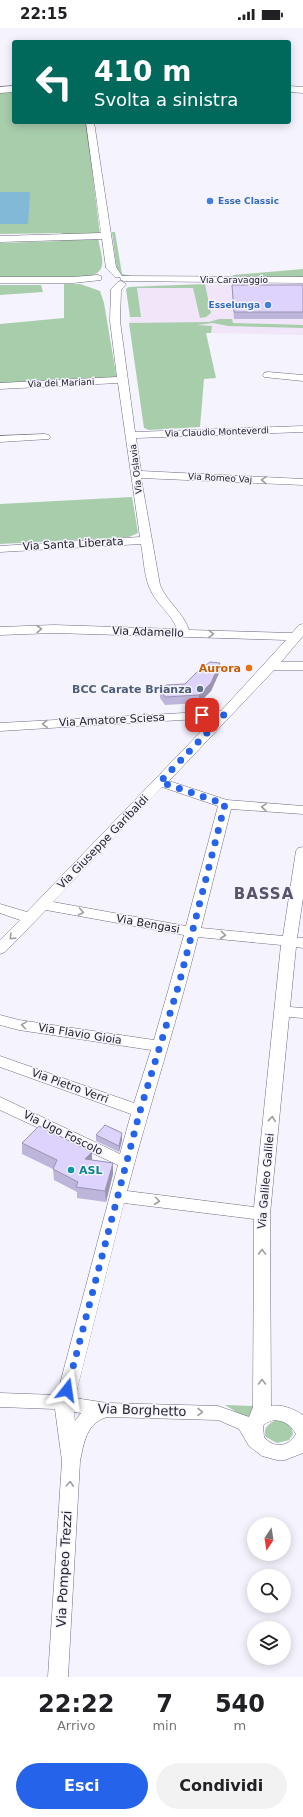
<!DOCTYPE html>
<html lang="it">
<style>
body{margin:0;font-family:"DejaVu Sans",sans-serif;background:#f2f2f2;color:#202124;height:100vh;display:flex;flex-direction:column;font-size:15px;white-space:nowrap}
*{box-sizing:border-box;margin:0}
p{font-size:13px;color:#757577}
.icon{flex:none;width:22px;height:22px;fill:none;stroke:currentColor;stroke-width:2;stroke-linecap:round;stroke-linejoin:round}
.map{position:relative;height:1649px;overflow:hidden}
.details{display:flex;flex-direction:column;background:#fff;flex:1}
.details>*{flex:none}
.guide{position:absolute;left:12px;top:12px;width:279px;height:84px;border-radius:4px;box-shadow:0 2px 10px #0003;background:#00695c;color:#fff;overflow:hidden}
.needle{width:26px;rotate:192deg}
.buttons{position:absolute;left:247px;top:1489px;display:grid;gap:8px}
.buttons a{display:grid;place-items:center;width:44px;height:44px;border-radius:50%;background:#fff;box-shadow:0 2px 10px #0003;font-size:20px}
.pin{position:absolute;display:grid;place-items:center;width:34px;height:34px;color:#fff;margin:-17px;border-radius:8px;box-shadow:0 2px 6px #0006}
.me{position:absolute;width:44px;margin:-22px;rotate:15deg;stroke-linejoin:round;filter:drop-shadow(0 0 3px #0008)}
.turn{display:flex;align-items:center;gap:14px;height:84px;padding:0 16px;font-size:18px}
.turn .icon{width:52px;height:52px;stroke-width:2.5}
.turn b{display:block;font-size:28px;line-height:34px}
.eta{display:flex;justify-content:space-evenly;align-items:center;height:68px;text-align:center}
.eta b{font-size:24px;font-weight:600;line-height:28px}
.cta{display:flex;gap:8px;margin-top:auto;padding:8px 16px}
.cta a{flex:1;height:46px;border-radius:24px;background:#2563eb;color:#fff;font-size:16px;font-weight:600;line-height:46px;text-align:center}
.cta a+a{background:#f2f2f2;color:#202124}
.status{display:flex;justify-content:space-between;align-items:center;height:28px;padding:0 20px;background:#fff;direction:ltr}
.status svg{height:11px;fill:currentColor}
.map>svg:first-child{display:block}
</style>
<div class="status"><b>22:15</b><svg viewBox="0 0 49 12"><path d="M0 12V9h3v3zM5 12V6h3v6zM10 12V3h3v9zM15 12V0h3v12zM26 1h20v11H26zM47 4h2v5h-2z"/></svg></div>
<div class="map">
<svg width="303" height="1649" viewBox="0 0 303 1649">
<rect width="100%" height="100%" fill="#f5f3fd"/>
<polygon fill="#f1e5fa" points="303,256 303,307 211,305 211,298 129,298 130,289 126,261 129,259 155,257"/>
<g fill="#a8cdab">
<polygon points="0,63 14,63 14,94 86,94 100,206 62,207 62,205 0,206"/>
<polygon points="112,204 115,204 122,246 132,248 183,248 146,250 122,248 117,243"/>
<path d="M61,210H98C101,229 111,246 84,249L0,250V215L61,213Z"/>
<polygon points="303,241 303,250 232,250 233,247"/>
<polygon points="64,256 80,256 100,263 104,275 117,352 0,356 0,296 64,290"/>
<polygon points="205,256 211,285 206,289 200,290 193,260 137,260 141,289 130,289 126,261 129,259"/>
<polygon points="0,257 41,257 43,264 0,267"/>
<polygon points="219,291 232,291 233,295 303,297 303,300 228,298 213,295 197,297 212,298 211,305 206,305 216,350 204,351 200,399 149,402 144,400 129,295 209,294"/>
<polygon points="132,469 138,505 129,509 0,516 0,476"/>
<polygon points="225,1377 253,1378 255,1383 246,1390"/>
<path d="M274,1393H283L291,1398L293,1406L289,1412L277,1415L266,1409C263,1401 267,1397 274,1393Z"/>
</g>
<polygon fill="#81b9d7" points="0,164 30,164 28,196 0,196"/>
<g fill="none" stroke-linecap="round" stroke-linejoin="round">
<g stroke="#716c82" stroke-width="1">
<g id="street">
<polygon points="86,94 94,94 116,239 122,248 303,249 303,255 124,253 121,252 120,249 115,249 106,240 102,211 0,214 0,208 101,205"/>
<polygon points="98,247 101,248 101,252 73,255 0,255 0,249 73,249"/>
<path d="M121,253L126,256L121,262L120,293L135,404L303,398V404L136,410L141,443L303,451V457L141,450L160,557C167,574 183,584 189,602L292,605L299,597L303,596V608L281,634H303V642H274L169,753L227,772L303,778V786L231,781L201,900L283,908L296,823L298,820L303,819V870L297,910H303V920L296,919L290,979L303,980V990L289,989L270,1186L271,1378C282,1376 294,1381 303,1387V1425L285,1432H277L262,1428L249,1418L239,1401L218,1392L107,1389C86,1395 84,1415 80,1433L68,1649H48L62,1433L55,1381L0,1379V1365L57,1367L118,1137L0,1082V1069L120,1126L131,1086L0,1039V1028L134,1075L151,1022L19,1002L0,997V987L19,992L154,1012L184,907L46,882L5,924L0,926V912L20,892L0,885V876L27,884L214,690L0,703V695L221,683L286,612L54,605L0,607V599L54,597L177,601C172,587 159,578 152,565C144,551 144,532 141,516L0,524V518L140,509L118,355L0,361V355L117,349L110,293L111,261L118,254ZM162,759L218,778L186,898L53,874ZM198,909L281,917L254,1179L127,1163C149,1078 177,994 198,909ZM124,1175L254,1191L253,1379L249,1389L218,1378L107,1375L75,1370ZM74,1384L81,1385L75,1393ZM274,1392C285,1393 290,1396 296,1406C289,1419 274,1421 264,1409L263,1398L266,1395Z"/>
<polygon points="268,344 303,347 303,353 264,349 263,347 264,345"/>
<polygon points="45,406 49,407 50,409 49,411 0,414 0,408"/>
</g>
</g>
<g stroke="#716c82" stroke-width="1">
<g id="secondary">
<polygon points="14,58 14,64 0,65 0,59"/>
<polygon points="289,58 303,59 303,65 289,64"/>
</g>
</g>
<use href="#street" fill="#fff" fill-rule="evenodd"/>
<use href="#secondary" fill="#fff" fill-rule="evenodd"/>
</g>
<g fill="#beb5da">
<polygon points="232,257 303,257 303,291 234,291"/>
<polygon points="220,643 211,663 199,675 165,677 160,670 160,662 185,656"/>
<polygon points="96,1107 122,1112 119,1124 96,1113"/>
<polygon points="22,1115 92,1124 92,1132 113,1135 113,1146 106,1174 77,1170 77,1164 54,1152 53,1141 22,1126"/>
</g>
<g fill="#9b94b1">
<polygon points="220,635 220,643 211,663 199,675 199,667"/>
<polygon points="122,1105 122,1112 119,1124 119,1118"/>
<polygon points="92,1124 92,1136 85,1131"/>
<polygon points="113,1135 113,1146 106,1174 105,1163"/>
</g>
<g fill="#ddd3fd" stroke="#9b94b1">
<polygon points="232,257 303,257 303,284 234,284"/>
<polygon points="210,634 220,635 211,655 199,667 165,669 160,662 166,657 185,656 198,643"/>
<polygon points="105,1097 122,1105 119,1118 96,1107"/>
<polygon points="39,1098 92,1124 85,1131 113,1135 105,1163 76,1159 78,1154 53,1141 57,1132 22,1115"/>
</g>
<defs><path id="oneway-chevron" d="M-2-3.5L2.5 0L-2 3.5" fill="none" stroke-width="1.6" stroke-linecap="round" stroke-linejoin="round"/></defs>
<g stroke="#9d9ca0">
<use href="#oneway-chevron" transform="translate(264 452) rotate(-177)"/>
<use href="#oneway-chevron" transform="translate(39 601) rotate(-1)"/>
<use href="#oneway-chevron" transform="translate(211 606) rotate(2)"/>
<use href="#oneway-chevron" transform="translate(45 696) rotate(177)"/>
<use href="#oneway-chevron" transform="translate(264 779) rotate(-176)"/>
<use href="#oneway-chevron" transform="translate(81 884) rotate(11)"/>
<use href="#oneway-chevron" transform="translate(223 907) rotate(6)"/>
<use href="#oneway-chevron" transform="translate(12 909) rotate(134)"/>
<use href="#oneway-chevron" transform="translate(24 997) rotate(-171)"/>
<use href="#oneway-chevron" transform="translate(272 1091) rotate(-84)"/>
<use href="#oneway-chevron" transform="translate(157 1173) rotate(7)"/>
<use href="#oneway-chevron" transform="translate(262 1224) rotate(-90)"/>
<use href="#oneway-chevron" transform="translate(262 1354) rotate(-90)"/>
<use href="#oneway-chevron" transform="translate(200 1384) rotate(1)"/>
<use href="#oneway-chevron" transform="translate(70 1456) rotate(-87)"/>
</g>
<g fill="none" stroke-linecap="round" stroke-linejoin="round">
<polyline stroke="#2563eb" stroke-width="7" stroke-dasharray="0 12.6" points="67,1362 140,1083 179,956 225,776 160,754 224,687 202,687"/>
</g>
<g fill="#3f7fe0" stroke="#f5f3fd" stroke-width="1.5">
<circle cx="210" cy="173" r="4"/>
<circle cx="268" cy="277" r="4"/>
</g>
<circle fill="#e8710a" stroke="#f5f3fd" stroke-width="1.5" cx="249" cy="640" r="4"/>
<circle fill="#5c6f8a" stroke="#f5f3fd" stroke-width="1.5" cx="200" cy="661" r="4"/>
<circle fill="#0f9aa8" stroke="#f5f3fd" stroke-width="1.5" cx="71" cy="1142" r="4"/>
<g text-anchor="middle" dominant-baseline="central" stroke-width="3" stroke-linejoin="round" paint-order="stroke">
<g font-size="9" font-weight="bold" fill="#366cbe" stroke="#f5f3fd" text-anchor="start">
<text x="218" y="173">Esse Classic</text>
<text x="260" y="277" text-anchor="end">Esselunga</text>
</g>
<g font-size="9" fill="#25232c" stroke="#f5f3fd">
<text x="234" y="252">Via Caravaggio</text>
<text transform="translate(61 355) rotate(-2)">Via dei Mariani</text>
<text transform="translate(217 404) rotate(-2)">Via Claudio Monteverdi</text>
<text transform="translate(136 441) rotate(-97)">Via Oslavia</text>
<text transform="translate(220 450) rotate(3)">Via Romeo Vaj</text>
</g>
<g font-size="11" fill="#25232c" stroke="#f5f3fd">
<text transform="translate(73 516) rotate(-3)">Via Santa Liberata</text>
<text transform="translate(148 604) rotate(2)">Via Adamello</text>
<text transform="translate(112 692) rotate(-3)">Via Amatore Sciesa</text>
<text transform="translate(103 814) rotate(-46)">Via Giuseppe Garibaldi</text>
<text transform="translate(148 896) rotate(10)">Via Bengasi</text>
<text transform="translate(80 1006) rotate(9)">Via Flavio Gioia</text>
<text transform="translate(70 1058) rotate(20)">Via Pietro Verri</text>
<text transform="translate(63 1105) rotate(26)">Via Ugo Foscolo</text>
<text transform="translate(266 1153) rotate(-85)">Via Galileo Galilei</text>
</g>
<g font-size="11" font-weight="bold" fill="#c56008" stroke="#f5f3fd" text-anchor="end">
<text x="241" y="640">Aurora</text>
</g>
<g font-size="11" font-weight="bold" fill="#4e5e75" stroke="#f5f3fd" text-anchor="end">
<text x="192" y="661">BCC Carate Brianza</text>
</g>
<g font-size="11" font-weight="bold" fill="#0d838f" stroke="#f5f3fd" text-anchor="start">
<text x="79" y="1142">ASL</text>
</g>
<g font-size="13" fill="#25232c" stroke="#f5f3fd">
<text transform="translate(142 1382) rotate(2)">Via Borghetto</text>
<text transform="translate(64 1541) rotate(-87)">Via Pompeo Trezzi</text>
</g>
<g font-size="15" font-weight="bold" letter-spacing="1" fill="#585368" stroke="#f5f3fd">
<text x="264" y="866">BASSA</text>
</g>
</g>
</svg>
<div class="buttons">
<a><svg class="needle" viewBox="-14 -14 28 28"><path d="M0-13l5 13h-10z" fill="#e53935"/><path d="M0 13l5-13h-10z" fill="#757577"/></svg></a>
<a><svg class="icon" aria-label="search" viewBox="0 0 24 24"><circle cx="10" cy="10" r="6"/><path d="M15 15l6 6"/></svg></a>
<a><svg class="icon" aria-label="layers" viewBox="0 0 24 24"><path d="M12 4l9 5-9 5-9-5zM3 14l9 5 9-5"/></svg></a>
</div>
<div class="pin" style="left:202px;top:687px;background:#d93025"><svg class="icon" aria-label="arrive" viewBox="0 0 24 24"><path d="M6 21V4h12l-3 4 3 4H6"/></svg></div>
<svg class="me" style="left:67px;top:1362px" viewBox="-20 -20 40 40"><path d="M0-17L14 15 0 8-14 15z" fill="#2563eb" stroke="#fff" stroke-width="4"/></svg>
<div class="guide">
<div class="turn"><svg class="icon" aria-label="left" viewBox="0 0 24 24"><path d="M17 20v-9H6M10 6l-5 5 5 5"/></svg><div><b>410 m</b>Svolta a sinistra</div></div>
</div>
</div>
<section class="details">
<div class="eta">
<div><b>22:22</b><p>Arrivo</p></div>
<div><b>7</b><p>min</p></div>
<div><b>540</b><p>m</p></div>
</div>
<div class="cta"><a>Esci</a><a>Condividi</a></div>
</section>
